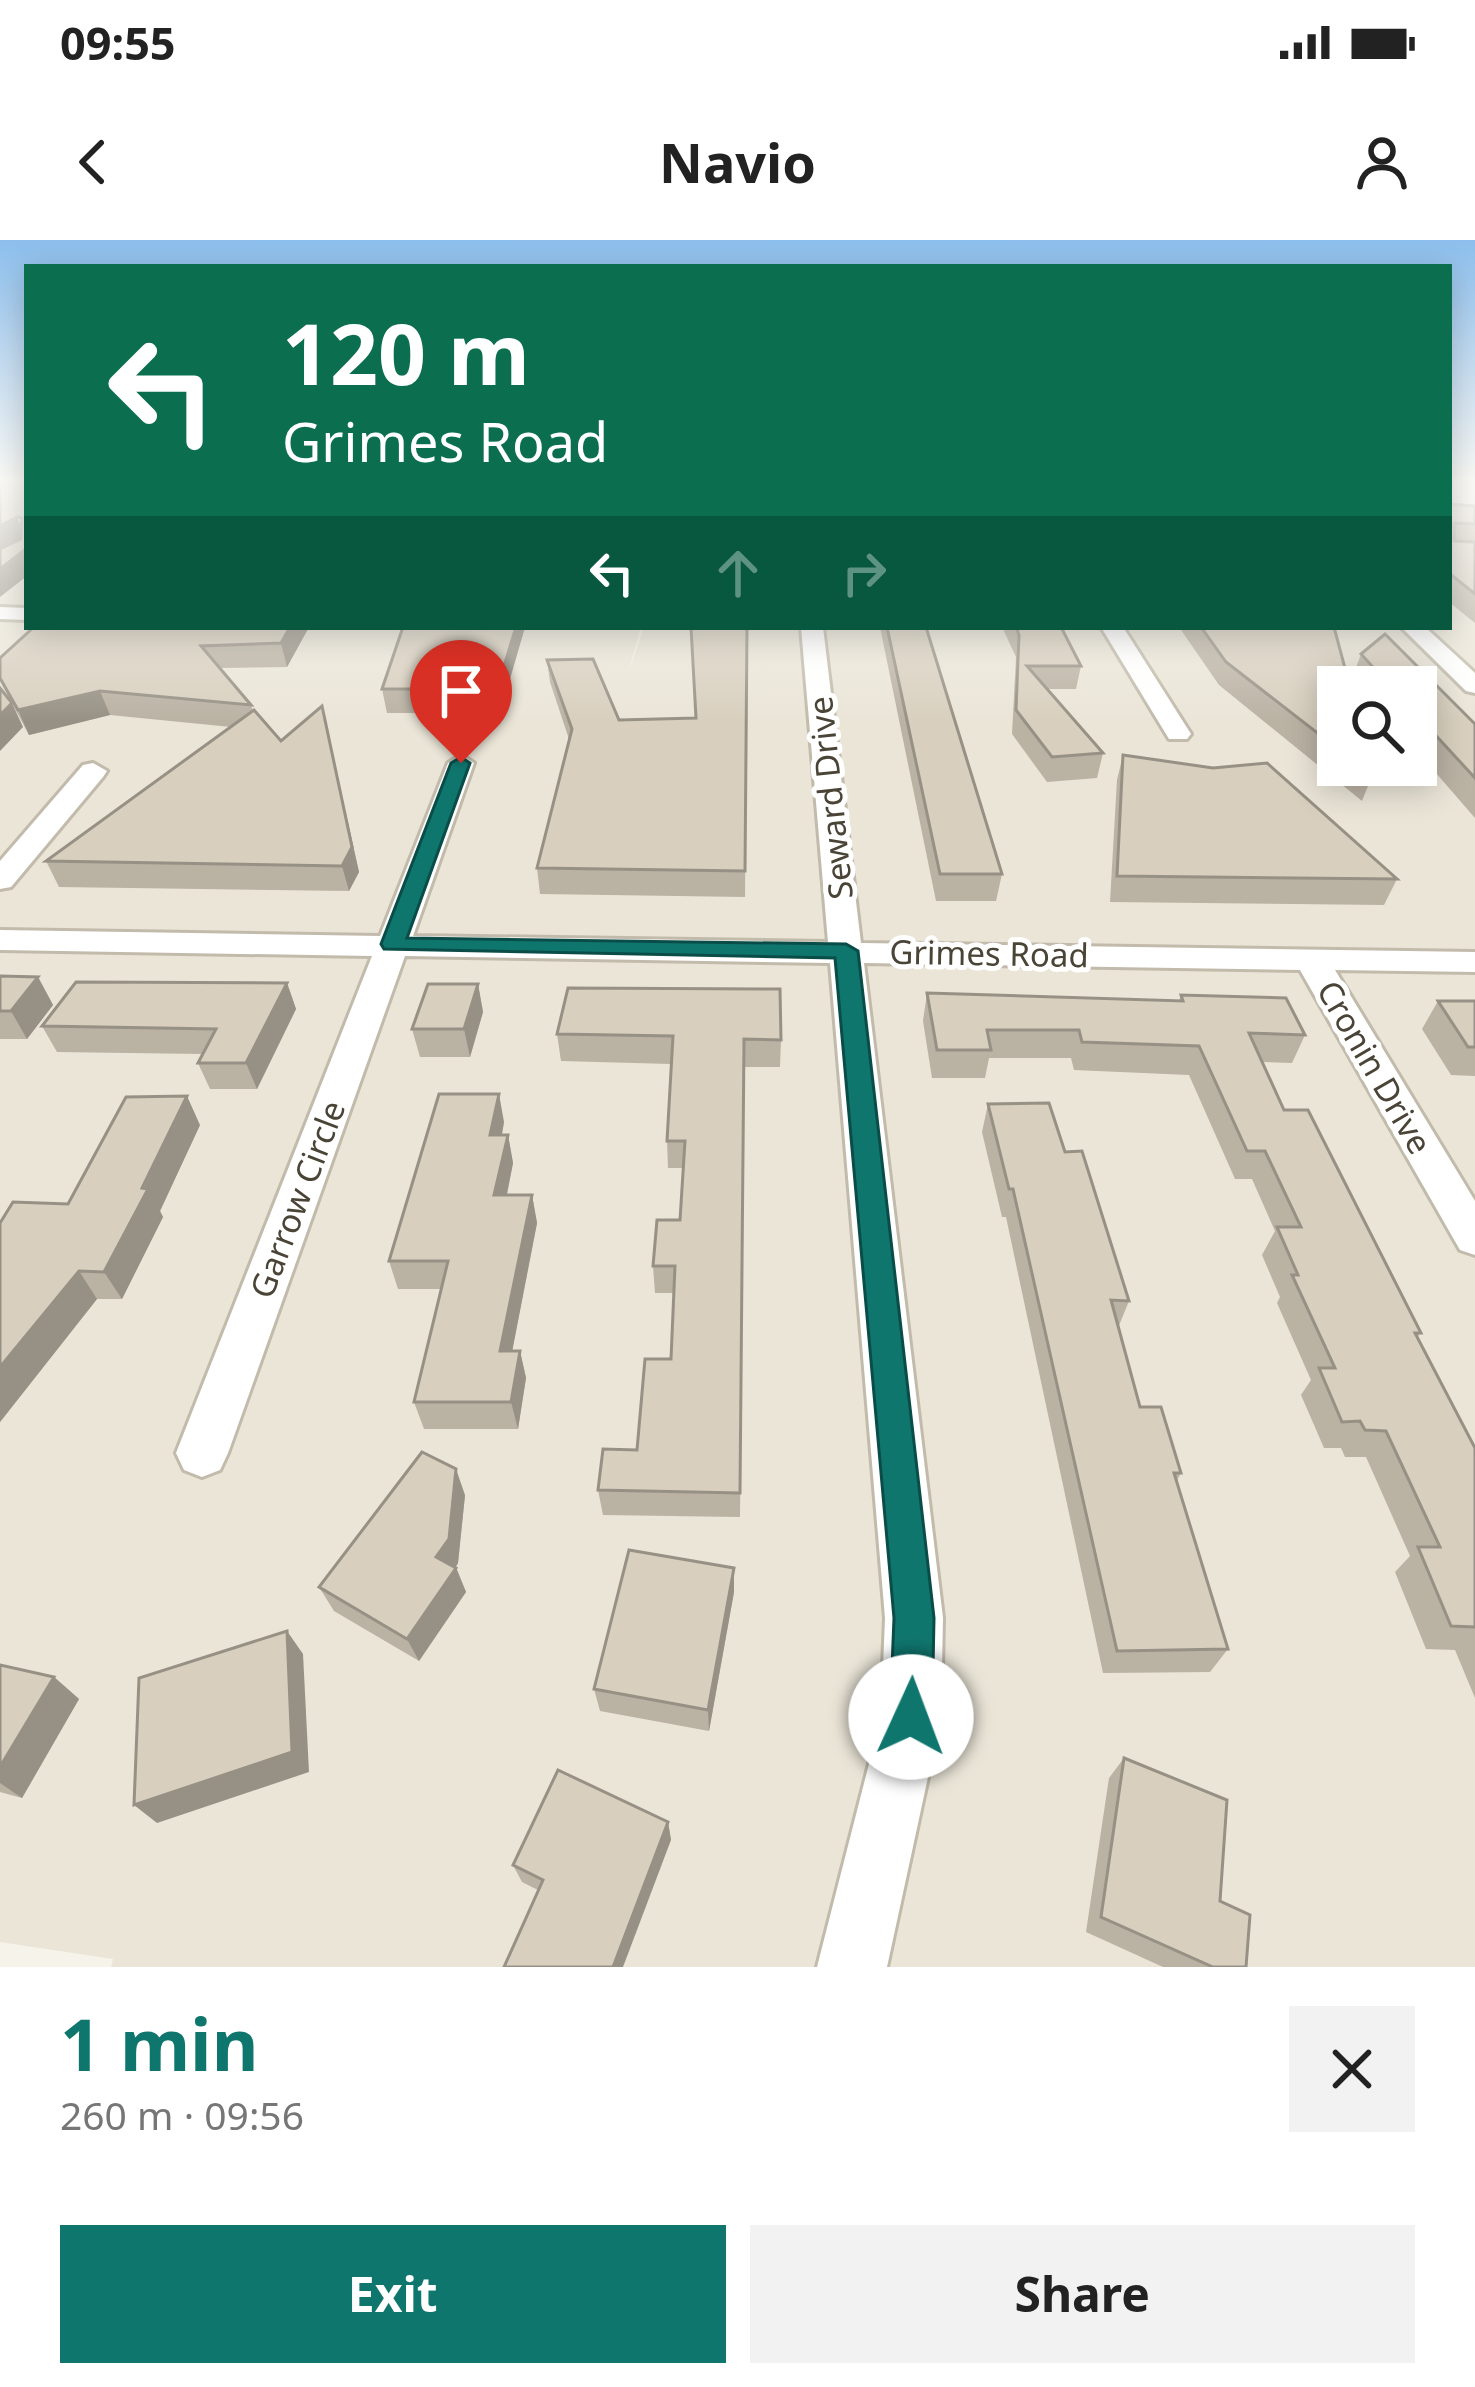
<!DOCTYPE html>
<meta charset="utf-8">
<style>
body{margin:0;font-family:"Noto Sans",sans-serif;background:#f2f2f2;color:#222;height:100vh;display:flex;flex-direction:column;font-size:45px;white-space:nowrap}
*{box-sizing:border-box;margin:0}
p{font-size:39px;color:#767676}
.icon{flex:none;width:66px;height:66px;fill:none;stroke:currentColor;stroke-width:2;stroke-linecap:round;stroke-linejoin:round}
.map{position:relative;height:1727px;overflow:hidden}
.drawer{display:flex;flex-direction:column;background:#fff;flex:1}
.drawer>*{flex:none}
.banner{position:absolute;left:24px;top:24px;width:1428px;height:366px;border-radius:0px;box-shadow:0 6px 30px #0003;background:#0b6e4f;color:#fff;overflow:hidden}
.fabs{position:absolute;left:1317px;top:426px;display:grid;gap:24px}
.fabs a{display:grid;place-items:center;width:120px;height:120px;border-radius:0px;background:#fff;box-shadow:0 6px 30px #0003;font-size:60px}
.pin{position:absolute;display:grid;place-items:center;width:102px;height:102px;color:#fff;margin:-123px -51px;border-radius:50% 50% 50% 0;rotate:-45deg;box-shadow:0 0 12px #0007}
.pin .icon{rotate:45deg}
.me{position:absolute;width:132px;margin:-66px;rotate:2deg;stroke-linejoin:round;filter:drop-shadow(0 0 9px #0008)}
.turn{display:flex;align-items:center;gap:42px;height:252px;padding:0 60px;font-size:54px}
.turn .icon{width:156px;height:156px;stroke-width:2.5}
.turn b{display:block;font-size:84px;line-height:102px}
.lanes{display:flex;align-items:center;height:114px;padding:0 60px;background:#0003;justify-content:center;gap:60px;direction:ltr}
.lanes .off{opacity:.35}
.round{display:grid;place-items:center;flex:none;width:126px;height:126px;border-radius:0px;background:#f2f2f2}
.overview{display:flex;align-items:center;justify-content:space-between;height:204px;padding:0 60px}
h1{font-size:72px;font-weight:700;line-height:90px;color:#0f766e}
.cta{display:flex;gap:24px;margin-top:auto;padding:24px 60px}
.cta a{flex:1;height:138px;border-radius:0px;background:#0f766e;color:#fff;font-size:48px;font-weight:700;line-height:138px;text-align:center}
.cta a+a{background:#f2f2f2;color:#222}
.status{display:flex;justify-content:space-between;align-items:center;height:84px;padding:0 60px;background:#fff;direction:ltr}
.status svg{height:33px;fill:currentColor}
header{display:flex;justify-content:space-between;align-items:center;height:156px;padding:0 60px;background:#fff;font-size:54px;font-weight:700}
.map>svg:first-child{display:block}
</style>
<div class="status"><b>09:55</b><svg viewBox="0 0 49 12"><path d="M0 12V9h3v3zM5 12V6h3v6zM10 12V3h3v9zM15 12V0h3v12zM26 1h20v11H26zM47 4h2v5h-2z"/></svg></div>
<header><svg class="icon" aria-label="back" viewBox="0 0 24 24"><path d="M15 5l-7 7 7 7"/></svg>Navio<svg class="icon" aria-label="person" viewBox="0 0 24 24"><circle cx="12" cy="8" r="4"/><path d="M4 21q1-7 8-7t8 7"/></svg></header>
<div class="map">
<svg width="1475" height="1727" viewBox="0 0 1475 1727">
<rect width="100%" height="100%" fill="#f6f3ea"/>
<path fill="#eae5d7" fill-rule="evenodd" d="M0,240H27V387H641L628,434L644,387H1449V274L1475,276V1727H111L113,1719L0,1702ZM1338,447H1416V525H1338Z"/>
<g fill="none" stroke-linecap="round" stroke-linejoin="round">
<g stroke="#c2bbab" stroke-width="6">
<g id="minor">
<polygon points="0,367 27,368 27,380 0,379"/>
<polygon points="801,387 823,387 861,703 1475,712 1475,732 1335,730 1475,961 1475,1015 1460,1010 1300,730 864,723 943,1378 941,1477 887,1727 817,1727 881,1477 885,1378 830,723 405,716 228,1213 220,1230 202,1237 184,1230 176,1213 372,716 0,710 0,690 380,696 448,523 461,515 474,523 413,696 828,702"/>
<polygon points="1101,387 1123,387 1191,494 1187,499 1169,499"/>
<polygon points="1401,387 1425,387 1475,433 1475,453 1466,451"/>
<polygon points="93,523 107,531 103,537 11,647 0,649 0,621 83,525"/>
</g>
</g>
<use href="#minor" fill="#fff" fill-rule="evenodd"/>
</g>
<g fill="#bab2a3">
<polygon points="1449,264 1475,266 1475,383 1449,362"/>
<polygon points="309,387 287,427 220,428 251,465 253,471 281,501 322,466 359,632 349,651 59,647 46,621 231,487 110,475 29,495 0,441 0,418"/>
<polygon points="525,387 500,473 387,473 382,449"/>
<polygon points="747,387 745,657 540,654 537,628 569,499 550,442 547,420 619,480 695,478"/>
<polygon points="880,387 926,387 1002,634 996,661 936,661"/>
<polygon points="1002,387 1061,387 1081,426 1076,449 1047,449 1103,513 1097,538 1047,542 1012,494 1016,417"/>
<polygon points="1179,387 1334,387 1338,447 1338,525 1370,525 1372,536 1362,561 1219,445"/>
<polygon points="1385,394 1475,484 1475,578 1416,510 1416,447 1360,447 1352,438 1361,414"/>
<polygon points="1123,515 1397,639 1384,665 1110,662 1117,540"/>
<polygon points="0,736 38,737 53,765 27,799 0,799"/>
<polygon points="287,743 296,769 257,849 210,849 198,823 203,814 57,812 42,786"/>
<polygon points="478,744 483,772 470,817 420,817 412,789"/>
<polygon points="927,753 1179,761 1181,755 1305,795 1292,823 1262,822 1284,870 1421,1093 1417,1097 1475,1208 1475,1458 1455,1410 1426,1409 1395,1332 1410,1316 1366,1217 1345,1217 1341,1208 1324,1208 1301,1155 1311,1140 1277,1063 1280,1057 1262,1015 1275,991 1252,939 1235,939 1189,835 1074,830 1071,818 989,818 985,838 932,838 923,781"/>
<polygon points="1438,761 1475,761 1475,836 1451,835 1422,789"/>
<polygon points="557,794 781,800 780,827 744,827 740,1277 603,1275 598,1250 637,1210 671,1119 674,1053 655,1053 653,1026 680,980 683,928 668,928 667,901 671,824 561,821"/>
<polygon points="988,864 1065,912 1129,1061 1118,1088 1140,1167 1181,1233 1176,1242 1228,1409 1210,1432 1103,1433 1006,977 1002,977 982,892"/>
<polygon points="504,882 502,895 508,895 513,923 507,955 532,955 537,983 512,1111 520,1111 526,1138 518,1189 424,1189 414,1162 441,1049 398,1049 389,1021"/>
<polygon points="200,885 160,971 163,977 122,1059 97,1059 0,1182 0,983 68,964"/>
<polygon points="465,1255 458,1323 456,1327 466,1352 419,1421 334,1371 319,1347"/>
<polygon points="734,1328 734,1352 709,1491 600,1471 594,1449"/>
<polygon points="0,1425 54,1437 79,1459 22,1558 0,1552"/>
<polygon points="1124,1518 1246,1727 1163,1727 1086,1692 1109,1538"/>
<polygon points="668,1582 671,1600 538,1650 522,1642 513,1625"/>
</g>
<g fill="#979185">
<polygon points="17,277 25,297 0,311 0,286"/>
<polygon points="27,308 27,336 0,357 0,329"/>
<polygon points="290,387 309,387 287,427 281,403"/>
<polygon points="516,387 525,387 500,473 497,449"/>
<polygon points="100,451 110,475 29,495 18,470"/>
<polygon points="12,463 23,487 0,511 0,475"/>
<polygon points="322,466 359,632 349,651 342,626"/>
<polygon points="38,737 53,765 27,799 11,771"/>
<polygon points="287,743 296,769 257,849 246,823"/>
<polygon points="478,744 483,772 470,817 464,789"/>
<polygon points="499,854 504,882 496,924 490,895"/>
<polygon points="187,856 200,885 160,971 163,977 122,1059 104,1032"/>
<polygon points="508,895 513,923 501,983 494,955"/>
<polygon points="532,955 537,983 507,1138 500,1111"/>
<polygon points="79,1031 97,1059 0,1182 0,1127"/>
<polygon points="520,1111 526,1138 518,1189 511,1162"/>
<polygon points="456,1229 465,1255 458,1323 446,1341 436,1317"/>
<polygon points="456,1328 466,1352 419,1421 407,1399"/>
<polygon points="734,1328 734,1352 709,1491 708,1470"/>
<polygon points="287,1391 303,1414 309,1532 157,1583 134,1565"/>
<polygon points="54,1437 79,1459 22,1558 0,1543 0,1527"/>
<polygon points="668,1582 671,1600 623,1727 613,1727"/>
</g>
<g fill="#d8cfbe" stroke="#979185" stroke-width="3">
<polygon points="0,240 27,240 27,308 0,329 0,309 21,299 22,278 17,277 0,286"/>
<polygon points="1449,264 1475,266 1475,284 1454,283 1454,301 1475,302 1475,354 1449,333"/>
<polygon points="34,387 290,387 281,403 201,406 251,465 100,451 18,470 0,438 0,418"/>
<polygon points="403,387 516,387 497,449 382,449"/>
<polygon points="691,387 747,387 745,631 537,628 572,489 547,420 593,419 619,480 696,478"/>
<polygon points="887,387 926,387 1002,634 940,634"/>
<polygon points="1016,387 1061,387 1081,426 1027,426 1103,513 1052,517 1016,470 1019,395"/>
<polygon points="1201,387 1334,387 1350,447 1338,447 1338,509 1226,422"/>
<polygon points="1385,394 1475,484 1475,538 1416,474 1416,447 1391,447 1361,414"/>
<polygon points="0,448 12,463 0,475"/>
<polygon points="322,466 352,607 342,626 46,621 254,470 281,501"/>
<polygon points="1123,515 1213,528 1267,523 1397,639 1117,636"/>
<polygon points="1359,525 1370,525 1372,536"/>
<polygon points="0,736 38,737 11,771 0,771"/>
<polygon points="76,742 287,743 246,823 198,823 216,789 42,786"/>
<polygon points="428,744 478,744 464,789 412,789"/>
<polygon points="568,748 780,749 781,800 744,799 740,1253 598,1250 603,1209 637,1210 645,1119 671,1119 675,1026 653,1026 657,980 680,980 685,901 667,901 673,796 557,794"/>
<polygon points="927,753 1183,761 1181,755 1286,758 1305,795 1249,793 1284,870 1308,870 1421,1093 1415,1093 1475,1208 1475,1387 1451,1386 1418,1307 1440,1307 1386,1191 1365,1190 1360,1181 1342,1182 1319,1128 1335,1128 1292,1035 1298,1035 1277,987 1301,987 1265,911 1247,911 1199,806 1082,802 1079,790 987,790 991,810 937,810"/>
<polygon points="1438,761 1475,761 1475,807 1468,807"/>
<polygon points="439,854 499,854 490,895 508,895 494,955 532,955 500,1111 520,1111 511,1162 414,1162 448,1021 389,1021"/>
<polygon points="187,856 142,948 148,949 104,1032 79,1031 0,1127 0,983 13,962 68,964 126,857"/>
<polygon points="1049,863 1065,912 1082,911 1129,1061 1111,1060 1140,1167 1161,1167 1181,1233 1174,1233 1228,1409 1117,1411 1013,949 1009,949 988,864"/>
<polygon points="422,1212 456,1229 449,1299 436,1317 456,1328 407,1399 319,1347"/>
<polygon points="629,1310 734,1328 708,1470 594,1449"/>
<polygon points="287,1391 292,1512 134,1565 139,1438"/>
<polygon points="0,1425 54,1437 0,1527"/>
<polygon points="1124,1518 1227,1560 1220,1661 1250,1675 1246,1727 1213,1727 1101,1677"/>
<polygon points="558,1530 668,1582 613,1727 504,1727 543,1640 513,1625"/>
</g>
<linearGradient id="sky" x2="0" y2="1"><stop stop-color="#8cbfed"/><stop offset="0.5" stop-color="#fbfaf6"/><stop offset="1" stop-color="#fbfaf6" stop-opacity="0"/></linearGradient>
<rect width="1475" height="482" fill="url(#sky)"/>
<polygon fill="#0f766e" stroke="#0a4d48" stroke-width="3" points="461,517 470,523 407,698 846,704 858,711 934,1378 932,1477 926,1492 911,1498 896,1492 890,1477 894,1378 835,718 384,709 381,704 451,523"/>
<g text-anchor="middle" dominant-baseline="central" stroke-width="10" stroke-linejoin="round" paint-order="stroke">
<g font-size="33" fill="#4a4437" stroke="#fff">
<text transform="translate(830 558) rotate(-96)">Seward Drive</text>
<text transform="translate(989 713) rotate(1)">Grimes Road</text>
<text transform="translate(1375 827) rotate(60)">Cronin Drive</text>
<text transform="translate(297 959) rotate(-69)">Garrow Circle</text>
</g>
</g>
</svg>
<div class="fabs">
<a><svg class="icon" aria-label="search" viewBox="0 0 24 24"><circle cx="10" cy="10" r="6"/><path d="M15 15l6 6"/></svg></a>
</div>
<div class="pin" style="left:461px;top:523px;background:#d93025"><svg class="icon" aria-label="arrive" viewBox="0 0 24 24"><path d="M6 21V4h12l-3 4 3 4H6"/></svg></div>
<svg class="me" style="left:911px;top:1477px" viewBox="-20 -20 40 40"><circle r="19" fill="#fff"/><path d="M0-13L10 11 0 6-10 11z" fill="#0f766e"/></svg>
<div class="banner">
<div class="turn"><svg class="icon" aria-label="left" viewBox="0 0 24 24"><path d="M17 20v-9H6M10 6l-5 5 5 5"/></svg><div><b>120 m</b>Grimes Road</div></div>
<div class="lanes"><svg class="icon" aria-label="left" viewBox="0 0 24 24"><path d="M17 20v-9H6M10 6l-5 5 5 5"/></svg><svg class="icon off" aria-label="ahead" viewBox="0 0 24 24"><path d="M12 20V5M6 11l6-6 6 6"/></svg><svg class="icon off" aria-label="right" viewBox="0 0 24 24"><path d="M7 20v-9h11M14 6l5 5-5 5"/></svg></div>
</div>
</div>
<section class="drawer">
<div class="overview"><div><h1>1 min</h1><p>260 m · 09:56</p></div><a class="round"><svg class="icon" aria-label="close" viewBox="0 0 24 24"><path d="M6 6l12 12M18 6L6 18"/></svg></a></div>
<div class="cta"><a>Exit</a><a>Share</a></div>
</section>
